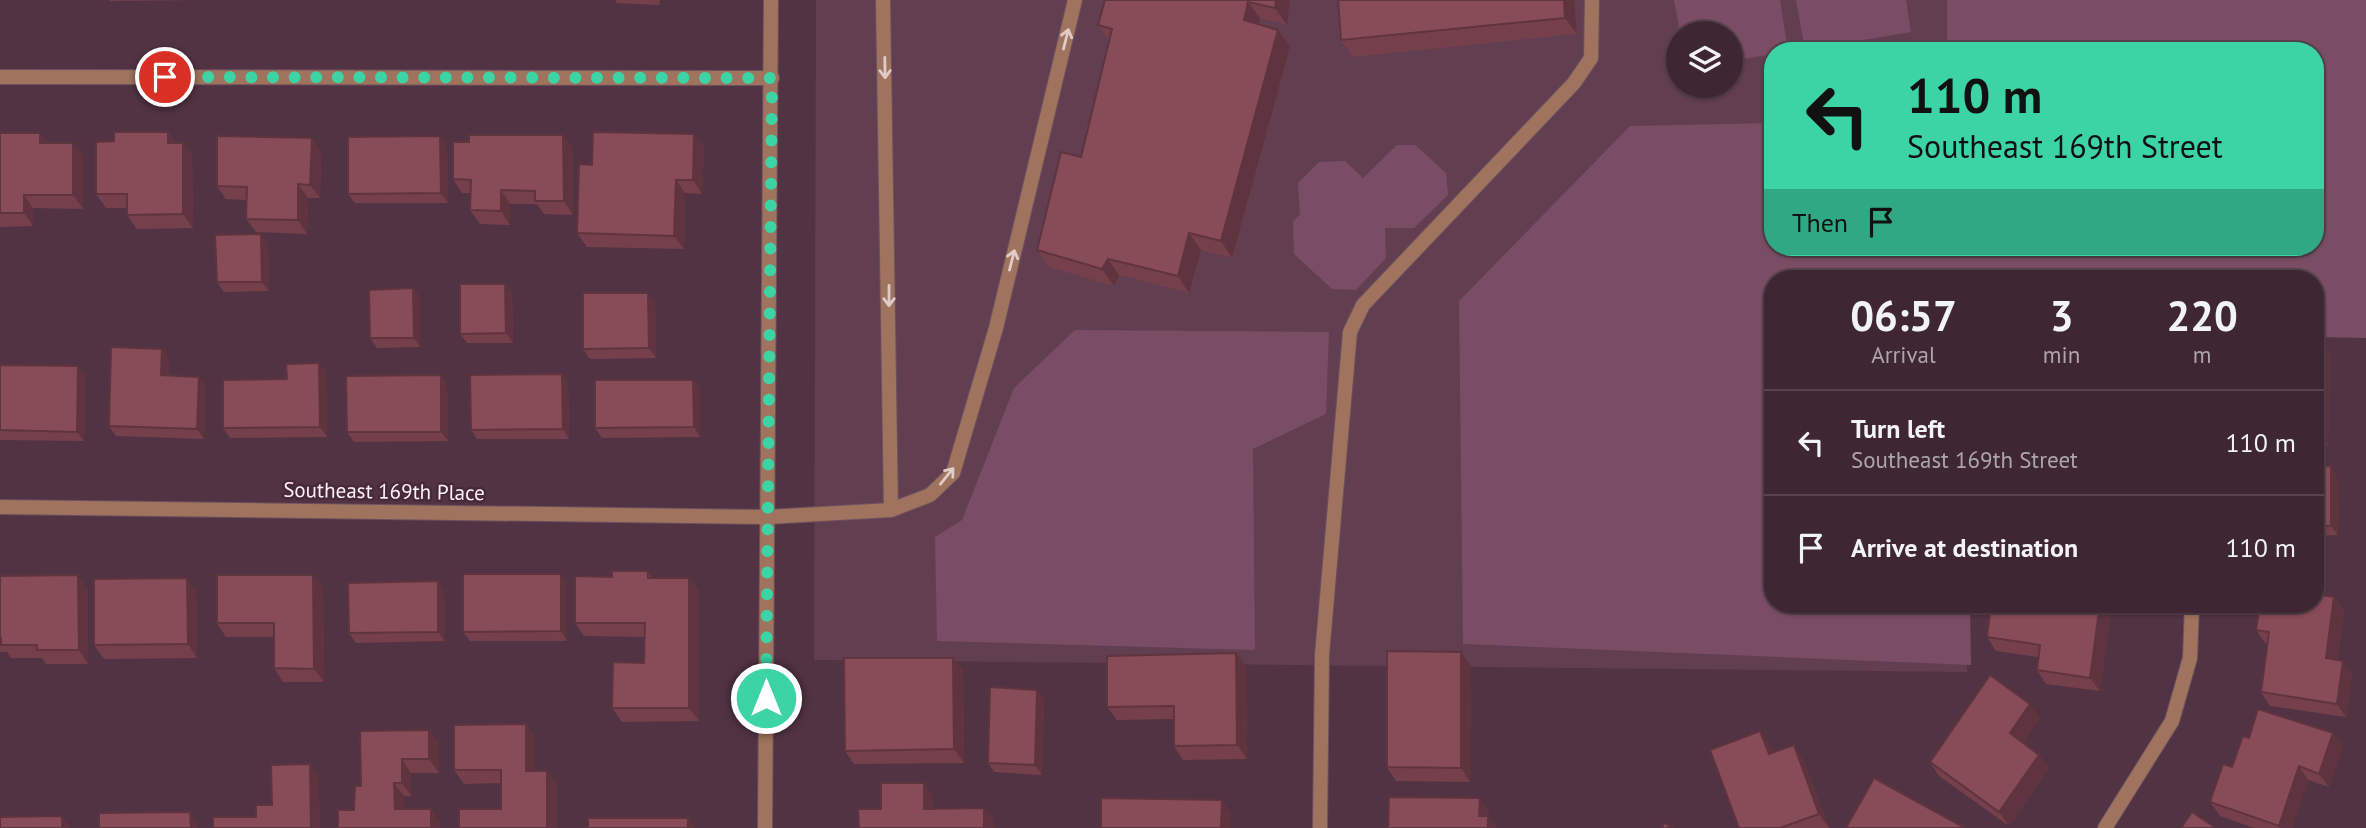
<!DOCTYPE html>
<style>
body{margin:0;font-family:"PT Sans",sans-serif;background:#49323e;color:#f1f3f6;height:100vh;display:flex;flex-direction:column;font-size:26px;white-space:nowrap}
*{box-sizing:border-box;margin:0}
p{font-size:23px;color:#ada5ac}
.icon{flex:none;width:38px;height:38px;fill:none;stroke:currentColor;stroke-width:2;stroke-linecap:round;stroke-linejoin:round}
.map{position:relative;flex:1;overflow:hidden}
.details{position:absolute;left:1764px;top:270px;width:560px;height:343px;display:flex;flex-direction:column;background:#3e2632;border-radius:28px;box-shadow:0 2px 5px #0004,0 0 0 2px #57434d}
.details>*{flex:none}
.top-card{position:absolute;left:1764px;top:42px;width:560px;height:214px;border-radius:28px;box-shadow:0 2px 5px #0004,0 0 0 2px #57434d;background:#3cd4a4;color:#111;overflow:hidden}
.fabs{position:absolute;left:1666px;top:21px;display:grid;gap:14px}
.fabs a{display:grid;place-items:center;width:77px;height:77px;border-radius:50%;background:#3e2632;box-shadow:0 2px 5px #0004,0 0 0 2px #57434d;font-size:35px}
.pin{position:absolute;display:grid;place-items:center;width:60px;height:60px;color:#fff;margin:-30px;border:4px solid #fff;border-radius:50%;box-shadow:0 2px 7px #0007}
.me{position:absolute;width:77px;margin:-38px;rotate:0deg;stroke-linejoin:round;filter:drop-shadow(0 0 5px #0008)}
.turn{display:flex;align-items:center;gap:24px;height:147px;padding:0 28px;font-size:32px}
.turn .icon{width:91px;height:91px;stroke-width:2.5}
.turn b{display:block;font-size:49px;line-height:60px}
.then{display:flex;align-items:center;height:66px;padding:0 28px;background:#0003;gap:14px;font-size:26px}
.eta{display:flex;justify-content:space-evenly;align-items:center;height:119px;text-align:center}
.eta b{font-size:42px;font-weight:700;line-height:49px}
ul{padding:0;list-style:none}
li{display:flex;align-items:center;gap:21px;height:105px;padding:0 28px;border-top:2px solid #57434d}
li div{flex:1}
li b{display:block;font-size:26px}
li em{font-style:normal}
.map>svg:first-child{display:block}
</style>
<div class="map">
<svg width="2366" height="828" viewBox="0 0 2366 828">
<rect width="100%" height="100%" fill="#523343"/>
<path fill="#623e51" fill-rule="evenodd" d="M816,0H1974L1973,51H1773V604H1967V672L814,660ZM1678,33H1731V86H1678Z"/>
<g fill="#7a4d65">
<polygon points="1674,0 1780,0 1788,51 1773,51 1773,54 1731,61 1731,33 1680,33"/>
<polygon points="1796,0 1906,0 1911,32 1805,50"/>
<polygon points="1947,0 2366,0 2366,338 2315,337 2315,278 1773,278 1773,604 1970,604 1971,665 1463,644 1459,301 1630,126 1773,123 1773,247 2315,247 2315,51 1947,51"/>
<polygon points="1397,145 1415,145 1446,173 1448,195 1414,228 1385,228 1386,258 1356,290 1332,289 1294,254 1293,222 1300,214 1298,183 1319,162 1345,161 1363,178"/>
<polygon points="1075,330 1329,332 1326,414 1253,449 1255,650 937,641 935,537 962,520 1014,388"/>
</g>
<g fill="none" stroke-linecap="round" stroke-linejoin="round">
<g stroke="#6d5160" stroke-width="16">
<g id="service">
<polyline points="883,0 891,510"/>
<polyline points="767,517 891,510 930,495 953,473 996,328 1075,0"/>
<polyline points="1322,655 1350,332 1363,305 1574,83 1591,58 1592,0"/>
</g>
</g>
<g stroke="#6d5160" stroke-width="16">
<g id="minor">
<polyline points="0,77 772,78"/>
<polyline points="0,507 767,517"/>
<polyline points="1320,828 1322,655"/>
<polyline points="2105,828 2172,721 2190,658 2192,604"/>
</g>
</g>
<g stroke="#6d5160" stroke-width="16">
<polyline id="tertiary" points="765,828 771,0"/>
</g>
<use href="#service" stroke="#9f735d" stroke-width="14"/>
<use href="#minor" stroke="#9f735d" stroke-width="14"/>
<use href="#tertiary" stroke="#9f735d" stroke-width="14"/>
</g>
<g fill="#75404c">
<polygon points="109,0 204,0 110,1"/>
<polygon points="615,0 660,0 659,5 617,3"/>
<polygon points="1105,0 1290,0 1287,25 1260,18 1259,24 1290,47 1232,258 1201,250 1189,293 1119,275 1114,286 1049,267 1037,250 1081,157 1109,41 1098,25"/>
<polygon points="1574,0 1577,34 1353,57 1341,40"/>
<polygon points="168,132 176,143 183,143 192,156 193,228 137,229 127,215 127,208 106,208 96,194 114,141"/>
<polygon points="0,133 40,133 47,143 73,143 83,157 83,209 33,208 33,226 0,227"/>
<polygon points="694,134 704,148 702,194 685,193 684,249 587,247 577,233 592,165"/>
<polygon points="312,138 321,152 320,198 308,198 307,234 256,232 246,219 247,200 226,199 217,186"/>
<polygon points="447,146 448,203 355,203 348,194"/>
<polygon points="573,148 573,215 544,214 537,204 510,204 510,225 480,224 470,210 470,193 462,193 453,179"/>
<polygon points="268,244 269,291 224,292 217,282"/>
<polygon points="413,288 420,298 420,347 377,348 370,338"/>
<polygon points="512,293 513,343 467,343 460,334"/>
<polygon points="655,302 656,358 590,359 583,349"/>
<polygon points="2315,344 2323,344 2330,353 2328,445 2315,445"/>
<polygon points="162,349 169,359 168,376 205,386 204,439 116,436 109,426"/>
<polygon points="319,363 326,373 327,437 230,438 223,428 287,379"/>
<polygon points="0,365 78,366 85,376 84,441 0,440"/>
<polygon points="562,374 568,384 569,439 477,439 471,430"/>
<polygon points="441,375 447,385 448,441 354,442 347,432"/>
<polygon points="693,380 700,389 700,437 602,438 595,428"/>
<polygon points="2315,467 2337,476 2338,535 2315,536"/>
<polygon points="648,571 652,578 689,578 699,591 699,721 622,722 612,708 644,663 645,637 584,636 575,623 612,577"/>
<polygon points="561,574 567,584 567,641 470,641 463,632"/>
<polygon points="0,576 88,589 88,664 46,664 42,658 11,658 7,652 0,652"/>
<polygon points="438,581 444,591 445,641 356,643 349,633"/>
<polygon points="323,588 324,682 283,682 274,668 274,637 226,637 217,623"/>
<polygon points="196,591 197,658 104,659 94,645"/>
<polygon points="2334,597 2344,611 2337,660 2352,675 2346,717 2270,706 2261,692 2268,644 2266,644 2256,630"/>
<polygon points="2110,615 2100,691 2046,684 2037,670 2038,657 1996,651 1987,637"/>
<polygon points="1461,652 1471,666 1470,782 1396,781 1387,767"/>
<polygon points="1236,653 1246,666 1247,759 1183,760 1174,746 1174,719 1117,720 1107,707"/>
<polygon points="953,658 963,671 964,763 854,764 845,751"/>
<polygon points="1037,690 1044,699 1042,775 994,772 988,763"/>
<polygon points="2040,718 2023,742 2039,755 2049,768 2009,826 1939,776 1930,762"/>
<polygon points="526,724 535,738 535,771 557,784 557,828 459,828 501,809 501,783 464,784 454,770"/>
<polygon points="429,730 439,744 439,773 411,773 411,796 404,796 404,809 431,809 440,823 440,828 338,828 354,810 361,786"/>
<polygon points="2333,733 2343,746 2329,787 2308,780 2292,828 2254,828 2220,816 2210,802 2249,738"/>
<polygon points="1770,745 1773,753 1803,759 1829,828 1739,828"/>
</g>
<g fill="#5f343e">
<polygon points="1276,0 1290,0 1287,25 1275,8"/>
<polygon points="1564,0 1574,0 1577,34 1565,18"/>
<polygon points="1248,2 1260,18 1256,36 1244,20"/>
<polygon points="1278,30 1290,47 1232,258 1221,241"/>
<polygon points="168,132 177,145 168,143"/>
<polygon points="40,133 50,147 40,143"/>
<polygon points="694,134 704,148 702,194 693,180"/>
<polygon points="563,135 573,148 573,215 564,201"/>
<polygon points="440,136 447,146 448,203 441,193"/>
<polygon points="312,138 321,152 320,198 310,185"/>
<polygon points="73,143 83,157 83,209 73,195"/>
<polygon points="183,143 192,156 193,228 183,214"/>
<polygon points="676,180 685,193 684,249 674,236"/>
<polygon points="298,184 308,198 307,234 298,220"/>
<polygon points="501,190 510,204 510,225 501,211"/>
<polygon points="24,195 33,208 33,226 24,213"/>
<polygon points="1189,233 1201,250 1189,293 1178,276"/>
<polygon points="261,234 268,244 269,291 262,282"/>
<polygon points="1108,259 1119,275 1114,286 1102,269"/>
<polygon points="505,284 512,293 513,343 506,333"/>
<polygon points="413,288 420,298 420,347 414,338"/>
<polygon points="648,293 655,302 656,358 649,348"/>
<polygon points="2323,344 2330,353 2328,445 2322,436"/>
<polygon points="162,349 169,359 168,385 161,375"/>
<polygon points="319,363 326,373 327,437 320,427"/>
<polygon points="78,366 85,376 84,441 77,432"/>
<polygon points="562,374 568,384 569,439 563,429"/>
<polygon points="441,375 447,385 448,441 441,432"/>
<polygon points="199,377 205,386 204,439 197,429"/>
<polygon points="693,380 700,389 700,437 694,427"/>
<polygon points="2331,466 2337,476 2338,535 2331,526"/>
<polygon points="561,574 567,584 567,641 561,631"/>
<polygon points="78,575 88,589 88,664 79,650"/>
<polygon points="313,575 323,588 324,682 314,669"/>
<polygon points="187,578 196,591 197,658 188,644"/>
<polygon points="689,578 699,591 699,721 689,708"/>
<polygon points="438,581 444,591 445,641 438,632"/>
<polygon points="2334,597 2344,611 2335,672 2326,658"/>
<polygon points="2100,604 2103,604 2110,615 2100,691 2090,678"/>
<polygon points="1461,652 1471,666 1470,782 1461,768"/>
<polygon points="1236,653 1246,666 1247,759 1237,745"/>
<polygon points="953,658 963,671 964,763 954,749"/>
<polygon points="2343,661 2352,675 2346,717 2337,704"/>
<polygon points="1037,690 1044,699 1042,775 1035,765"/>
<polygon points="2030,704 2040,718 2020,746 2010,733"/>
<polygon points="526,724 535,738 535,784 526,771"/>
<polygon points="429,730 439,744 439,773 429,759"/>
<polygon points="1760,731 1770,745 1778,768 1769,754"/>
<polygon points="2333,733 2343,746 2329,787 2319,774"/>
<polygon points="1794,745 1803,759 1829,828 1819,814"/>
<polygon points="2039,755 2049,768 2009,826 1999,812"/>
<polygon points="402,759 411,773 411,796 402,783"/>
<polygon points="310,764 319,778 320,828 311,828"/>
<polygon points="2299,766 2308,780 2292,828 2280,828 2279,826"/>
<polygon points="547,771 557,784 557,828 547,828"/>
<polygon points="394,783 404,796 404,823 395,809"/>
<polygon points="924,783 933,796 933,822 924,809"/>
<polygon points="1480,798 1489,811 1489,817 1497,828 1488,828 1479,816"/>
<polygon points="1222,800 1231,813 1231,828 1221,828"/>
<polygon points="984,808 994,821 994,828 984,828"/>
<polygon points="431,809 440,823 440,828 431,828"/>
<polygon points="190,812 197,822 197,828 191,828"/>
<polygon points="62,816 69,826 69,828 62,828"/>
<polygon points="688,818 695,828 688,828"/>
</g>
<g fill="#884b58" stroke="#5f343e" stroke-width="2">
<polygon points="1105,0 1276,0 1275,8 1248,2 1244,20 1278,30 1221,241 1189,233 1178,276 1108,259 1102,269 1037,250 1061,152 1081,157 1112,29 1098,25"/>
<polygon points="1338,0 1564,0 1565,18 1341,40"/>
<polygon points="114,132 168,132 168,143 183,143 183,214 127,215 127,194 96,194 96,142 114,141"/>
<polygon points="593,132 694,134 693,180 676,180 674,236 577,233 579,164 592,165"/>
<polygon points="0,133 40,133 40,143 73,143 73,195 24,195 24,213 0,213"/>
<polygon points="469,135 563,135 564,201 535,201 535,191 501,190 501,211 470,210 471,180 453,179 453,142 469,142"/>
<polygon points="217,136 312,138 310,185 298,184 298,220 246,219 247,187 217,186"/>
<polygon points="440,136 441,193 348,194 348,137"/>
<polygon points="261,234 262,282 217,282 215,235"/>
<polygon points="460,284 505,284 506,333 460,334"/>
<polygon points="413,288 414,338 370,338 369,290"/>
<polygon points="583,293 648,293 649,348 583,349"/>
<polygon points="2315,344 2323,344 2322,436 2315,436"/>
<polygon points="111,347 162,349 161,375 199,377 197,429 109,426"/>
<polygon points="319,363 320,427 223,428 223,380 287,379 286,364"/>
<polygon points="0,365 78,366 77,432 0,430"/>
<polygon points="562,374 563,429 471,430 470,375"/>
<polygon points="441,375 441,432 347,432 346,376"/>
<polygon points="595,380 693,380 694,427 595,428"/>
<polygon points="2331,466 2331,526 2315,526 2315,467"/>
<polygon points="612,571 648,571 648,578 689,578 689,708 612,708 613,662 644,663 645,623 575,623 575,576 612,577"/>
<polygon points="463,574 561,574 561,631 463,632"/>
<polygon points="78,575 79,650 37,650 37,645 1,645 1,638 0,638 0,576"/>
<polygon points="217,575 313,575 314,669 274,668 274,623 217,623"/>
<polygon points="187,578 188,644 94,645 94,579"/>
<polygon points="438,581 438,632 349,633 348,583"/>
<polygon points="2315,594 2334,597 2326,658 2343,661 2337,704 2261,692 2269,632 2256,630 2260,604 2315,604"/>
<polygon points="1991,604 2100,604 2090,678 2037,670 2040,645 1987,637"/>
<polygon points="1387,651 1461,652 1461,768 1387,767"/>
<polygon points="1236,653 1237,745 1174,746 1174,706 1107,707 1107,656"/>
<polygon points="844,658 953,658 954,749 845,751"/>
<polygon points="1990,675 2030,704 2010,733 2039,755 1999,812 1930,762"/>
<polygon points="990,687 1037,690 1035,765 988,763"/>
<polygon points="2258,709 2333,733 2319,774 2299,766 2279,826 2210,802 2223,764 2232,767 2243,736 2249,738"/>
<polygon points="526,724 526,771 547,771 547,828 459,828 459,809 501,809 501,770 454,770 454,725"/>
<polygon points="429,730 429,759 402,759 402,783 394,783 395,809 431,809 431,828 338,828 338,810 354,810 355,786 361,786 360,731"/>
<polygon points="1760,731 1769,754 1794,745 1819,814 1780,828 1739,828 1710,750"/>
<polygon points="310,764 311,828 213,828 213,817 256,817 256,805 272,805 271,765"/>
<polygon points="1874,778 1965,828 1846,828"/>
<polygon points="881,783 924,783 924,809 984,808 984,828 859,828 858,809 881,809"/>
<polygon points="1389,797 1480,798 1479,816 1488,816 1488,828 1388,828"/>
<polygon points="1101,798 1222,800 1221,828 1101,828"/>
<polygon points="190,812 191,828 99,828 99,813"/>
<polygon points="2192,812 2216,828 2181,828"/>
<polygon points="62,816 62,828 0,828 0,817"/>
<rect x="588" y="818" width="100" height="10"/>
<polygon points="1664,823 1673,828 1662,828"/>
</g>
<defs><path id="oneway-shaft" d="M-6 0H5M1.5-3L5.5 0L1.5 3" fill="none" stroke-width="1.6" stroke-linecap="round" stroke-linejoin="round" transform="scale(1.75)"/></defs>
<g stroke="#e1cbc8">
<use href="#oneway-shaft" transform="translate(1066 39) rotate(-76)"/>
<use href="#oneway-shaft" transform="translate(885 68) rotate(89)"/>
<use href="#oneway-shaft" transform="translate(1012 260) rotate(-76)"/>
<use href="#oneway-shaft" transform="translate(889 296) rotate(90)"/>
<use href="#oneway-shaft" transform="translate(947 476) rotate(-51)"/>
</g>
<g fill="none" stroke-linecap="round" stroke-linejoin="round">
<polyline stroke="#3cd4a4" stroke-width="12" stroke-dasharray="0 21.6" points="165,77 772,78 766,698"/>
</g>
<g text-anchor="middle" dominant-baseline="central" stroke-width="5" stroke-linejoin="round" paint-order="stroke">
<g font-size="21" fill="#fdf1f6" stroke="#472939">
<text transform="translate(384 491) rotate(1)">Southeast 169th Place</text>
</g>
</g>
</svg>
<div class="fabs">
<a><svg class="icon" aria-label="layers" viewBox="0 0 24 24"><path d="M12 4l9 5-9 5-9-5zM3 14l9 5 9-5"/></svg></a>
</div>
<div class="pin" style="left:165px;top:77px;background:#d93025"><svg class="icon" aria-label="arrive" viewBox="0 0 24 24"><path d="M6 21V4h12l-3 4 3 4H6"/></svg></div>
<svg class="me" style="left:766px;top:698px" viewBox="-20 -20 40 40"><circle r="17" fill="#3cd4a4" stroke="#fff" stroke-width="3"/><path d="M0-11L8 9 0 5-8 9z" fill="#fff"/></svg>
<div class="top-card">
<div class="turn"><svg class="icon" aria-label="left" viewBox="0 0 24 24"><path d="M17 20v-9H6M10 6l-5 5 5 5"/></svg><div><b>110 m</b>Southeast 169th Street</div></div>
<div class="then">Then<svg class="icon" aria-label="arrive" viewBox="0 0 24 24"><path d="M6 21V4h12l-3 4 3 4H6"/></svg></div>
</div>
<section class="details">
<div class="eta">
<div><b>06:57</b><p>Arrival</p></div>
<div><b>3</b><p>min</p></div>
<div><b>220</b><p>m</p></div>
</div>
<ul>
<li><svg class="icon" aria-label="left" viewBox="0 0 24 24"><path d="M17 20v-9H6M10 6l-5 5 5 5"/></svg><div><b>Turn left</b><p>Southeast 169th Street</p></div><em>110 m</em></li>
<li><svg class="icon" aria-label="arrive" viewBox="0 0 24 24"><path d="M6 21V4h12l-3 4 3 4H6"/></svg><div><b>Arrive at destination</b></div><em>110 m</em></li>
</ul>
</section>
</div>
